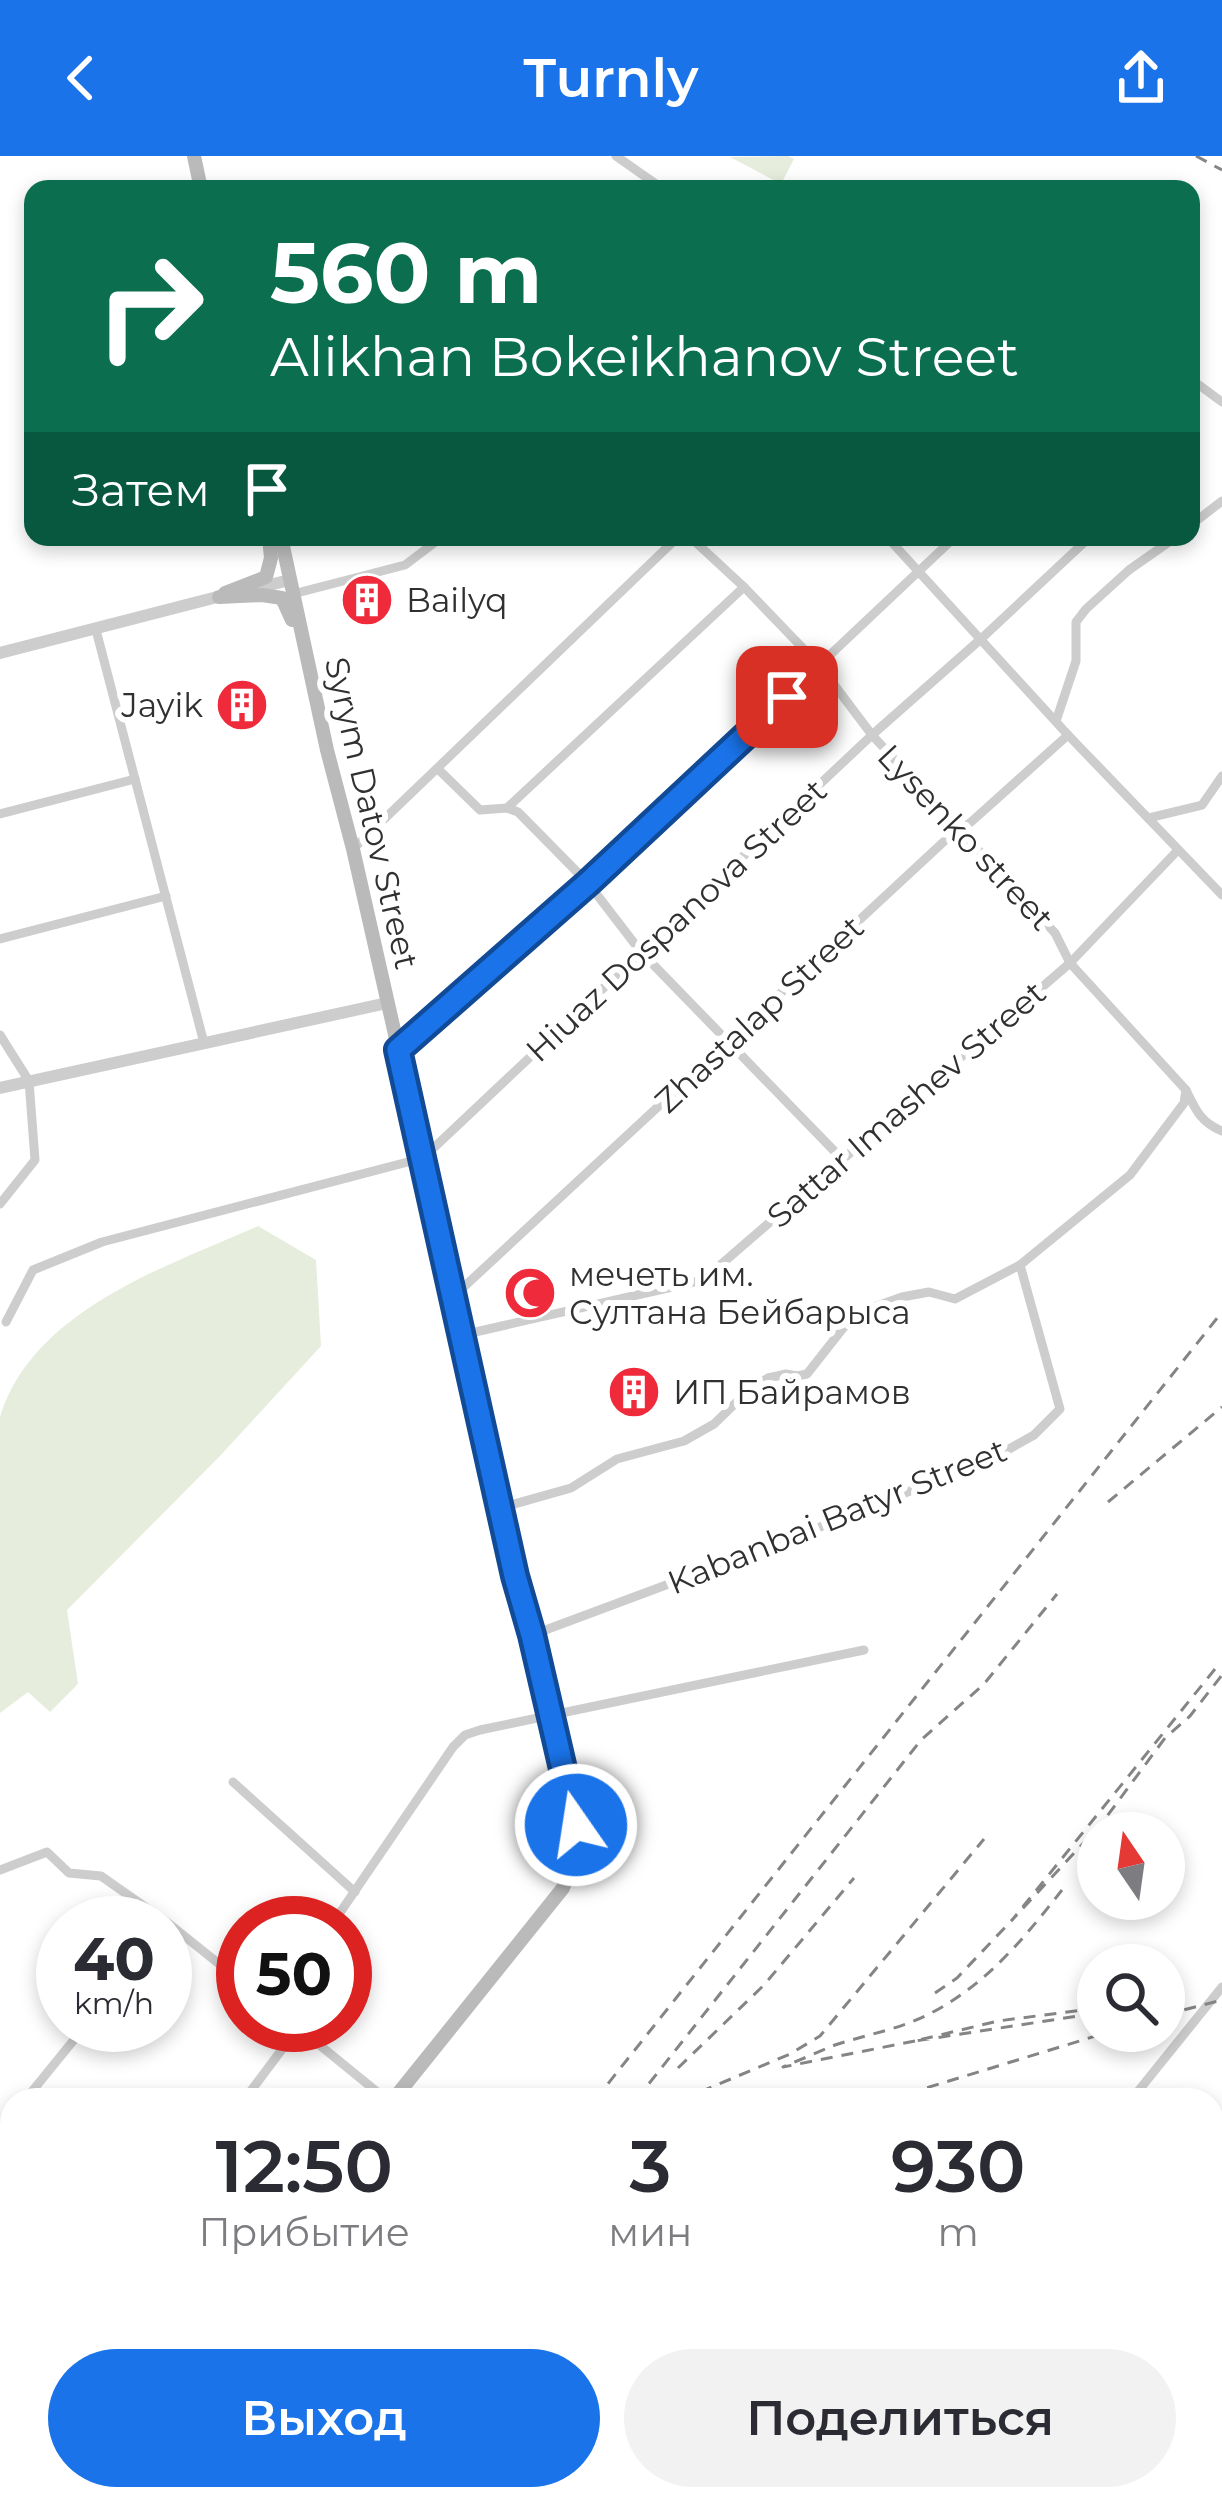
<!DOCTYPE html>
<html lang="ru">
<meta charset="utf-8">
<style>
body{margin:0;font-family:Montserrat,sans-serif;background:#f2f2f3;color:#2b2b33;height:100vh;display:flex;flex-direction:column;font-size:45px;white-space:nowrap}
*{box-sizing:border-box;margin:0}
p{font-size:39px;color:#7c7c81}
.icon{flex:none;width:66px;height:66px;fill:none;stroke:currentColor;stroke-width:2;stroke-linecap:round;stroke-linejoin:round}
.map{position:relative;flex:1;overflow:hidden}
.side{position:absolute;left:0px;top:1932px;width:1224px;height:423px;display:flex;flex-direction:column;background:#fff;border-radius:36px 36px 0 0;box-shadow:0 6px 18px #0003}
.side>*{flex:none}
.guide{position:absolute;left:24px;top:24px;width:1176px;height:366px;border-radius:24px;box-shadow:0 6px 18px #0003;background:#0b6e4f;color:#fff;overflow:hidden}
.needle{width:78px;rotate:347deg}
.buttons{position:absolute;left:1077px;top:1656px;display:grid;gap:24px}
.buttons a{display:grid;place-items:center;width:108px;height:108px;border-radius:50%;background:#fff;box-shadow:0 6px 18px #0003;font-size:60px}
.speed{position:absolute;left:36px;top:1740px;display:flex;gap:24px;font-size:60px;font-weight:700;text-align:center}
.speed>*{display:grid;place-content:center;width:156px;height:156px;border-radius:50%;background:#fff;box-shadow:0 6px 18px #0003;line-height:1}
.speed small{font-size:30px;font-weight:400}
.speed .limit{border:18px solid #d22;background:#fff;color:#111}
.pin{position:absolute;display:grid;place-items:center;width:102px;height:102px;color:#fff;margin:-51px;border-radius:24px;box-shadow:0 6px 18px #0006}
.me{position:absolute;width:132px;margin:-66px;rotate:347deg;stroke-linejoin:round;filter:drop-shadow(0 0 9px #0008)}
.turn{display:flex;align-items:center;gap:42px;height:252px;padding:0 48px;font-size:54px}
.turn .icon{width:156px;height:156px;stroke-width:2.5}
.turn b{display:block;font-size:84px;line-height:102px}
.then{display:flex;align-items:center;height:114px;padding:0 48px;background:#0003;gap:24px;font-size:45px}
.eta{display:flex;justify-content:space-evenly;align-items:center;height:204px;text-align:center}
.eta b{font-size:72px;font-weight:600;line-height:84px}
.action{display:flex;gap:24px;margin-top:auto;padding:24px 48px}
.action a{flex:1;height:138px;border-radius:72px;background:#1a73e8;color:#fff;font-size:48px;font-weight:600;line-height:138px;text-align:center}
.action a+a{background:#f2f2f3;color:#2b2b33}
header{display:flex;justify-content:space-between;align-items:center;height:156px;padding:0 48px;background:#1a73e8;color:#fff;font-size:54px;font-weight:600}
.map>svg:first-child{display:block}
</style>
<header><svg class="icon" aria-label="back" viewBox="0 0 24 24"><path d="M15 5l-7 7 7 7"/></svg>Turnly<svg class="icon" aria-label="share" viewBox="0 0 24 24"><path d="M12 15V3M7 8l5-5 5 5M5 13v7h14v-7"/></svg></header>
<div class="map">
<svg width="1222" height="2354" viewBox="0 0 1222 2354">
<rect width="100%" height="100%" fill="#fff"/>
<g fill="#e6eddd">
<polygon points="788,0 794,3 781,28 730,1"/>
<path d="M258,1070L316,1104L321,1190L220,1300L67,1454L78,1528L50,1556L28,1536L0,1557V1261C33,1154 165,1111 258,1070Z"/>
</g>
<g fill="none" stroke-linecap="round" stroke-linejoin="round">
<g stroke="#cdcdcd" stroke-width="9">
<polyline points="616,0 663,33"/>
<polyline points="1191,223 1222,246"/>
<polyline points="1191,369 1222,345"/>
<polyline points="690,381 744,431 820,510 872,579 1055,777 1070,807 1186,934"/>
<polyline points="887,381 1068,579 1222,739"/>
<polyline points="293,438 405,409 442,381"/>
<polyline points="96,474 204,887"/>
<polyline points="1056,565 1076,505 1076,466 1086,453 1129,414 1176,381"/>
<polyline points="438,613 480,654 507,652 518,656 588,727 641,796 842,1003"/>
<polyline points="507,652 744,431"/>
<polyline points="0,658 135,623"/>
<polyline points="1148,662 1202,649 1222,620"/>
<polyline points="353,693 678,381"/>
<polyline points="0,783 166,740"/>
<polyline points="0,879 29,925 35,1004 0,1048"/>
<polyline points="398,894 588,727 955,381"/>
<polyline points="453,1141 952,678 971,666 1068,579"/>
<polyline points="6,1166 33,1114 102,1086 423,1002 872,579 982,482 1090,381"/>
<polyline points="462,1179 703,1124 1070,807 1178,694"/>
<polyline points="500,1352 571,1332 617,1303 684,1285 714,1268 749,1234 768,1222 786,1218 797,1220 807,1218 844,1171 874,1151 902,1141 929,1136 955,1143 1020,1109"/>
<path d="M532,1479L800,1379L995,1301L1034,1279L1060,1253L1020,1109L1130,1019L1184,947L1186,934C1195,953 1201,967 1222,975"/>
<polyline points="233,1626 355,1736"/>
<polyline points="0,1714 47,1696 69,1717 101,1720 168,1767 243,1827"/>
<polyline points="333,1767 453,1591 465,1579 480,1574 864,1494"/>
<polyline points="295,1869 387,1944"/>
<polyline points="25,1944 86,1869"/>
<polyline points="244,1944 298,1872"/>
<polyline points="1131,1944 1222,1831"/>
<polyline points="0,1975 12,1960"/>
<polyline points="0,2206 12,2217"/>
<polyline points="800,2354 809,2343"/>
</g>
<g stroke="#cdcdcd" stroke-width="12">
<polyline points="244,435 290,424"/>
<polyline points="0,497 225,439"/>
<polyline points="0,932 387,847"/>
</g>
<g stroke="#bababa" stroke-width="14">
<polyline points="194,0 201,33"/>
<polyline points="281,381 327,594 353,693 423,1002 515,1420 532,1479 576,1669 573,1706 563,1732 393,1944"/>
<polyline points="225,437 266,421 271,402 269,381"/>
<polyline points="219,441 262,439 282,442 292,464"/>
<polyline points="774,2343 787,2354"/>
<polyline points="71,2354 80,2343"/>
</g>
<g stroke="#858585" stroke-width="3" stroke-dasharray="12 9" stroke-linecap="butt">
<polyline points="1196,0 1222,14"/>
<polyline points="1108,1346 1222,1251"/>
<polyline points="1215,1513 1013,1763 1102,1667 1165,1582 1190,1560 1222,1519"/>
<polyline points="935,1837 957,1822 1013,1763"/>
<polyline points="1098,1852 998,1865 915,1885 1098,1857"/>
<polyline points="1164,1859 1222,1844"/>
<path d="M915,1885L783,1911C800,1904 818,1896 835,1889C868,1878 902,1873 933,1856C988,1827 1025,1781 1062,1734"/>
<polyline points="678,1912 764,1829 854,1722"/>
<polyline points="595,1944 1222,1156"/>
<polyline points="636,1944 921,1584 984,1528 1057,1438"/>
<polyline points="681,1944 790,1898 820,1880 984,1683"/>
<polyline points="887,1944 1112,1875"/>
<polyline points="731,2343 745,2354"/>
<polyline points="279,2354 291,2343"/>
</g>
</g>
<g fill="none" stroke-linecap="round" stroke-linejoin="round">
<g stroke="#114b97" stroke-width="30">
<polyline id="route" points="576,1669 532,1479 515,1420 398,894 588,727 787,541"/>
</g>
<use href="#route" stroke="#1a73e8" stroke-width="21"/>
</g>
<defs>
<g id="building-disc" transform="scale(2.7)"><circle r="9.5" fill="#ee2a3b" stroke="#fff"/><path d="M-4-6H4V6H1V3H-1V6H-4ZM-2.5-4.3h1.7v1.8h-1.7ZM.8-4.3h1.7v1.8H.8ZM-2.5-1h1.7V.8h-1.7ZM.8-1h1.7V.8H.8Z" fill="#fff"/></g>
<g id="mosque-disc" transform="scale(2.7)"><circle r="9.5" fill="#ee2a3b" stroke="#fff"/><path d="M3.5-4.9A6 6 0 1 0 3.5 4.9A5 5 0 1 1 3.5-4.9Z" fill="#fff"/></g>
</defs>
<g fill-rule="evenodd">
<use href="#building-disc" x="367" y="444"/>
<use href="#building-disc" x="242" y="549"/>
<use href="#mosque-disc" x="530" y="1137"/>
<use href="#building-disc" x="634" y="1236"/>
</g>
<g text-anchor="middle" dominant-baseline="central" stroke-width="12" stroke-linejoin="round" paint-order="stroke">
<g font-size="33" fill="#303030" stroke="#fff" text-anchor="start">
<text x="406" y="444">Bailyq</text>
<text x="203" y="549" text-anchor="end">Jayik</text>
<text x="569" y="1118">мечеть им.<tspan x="569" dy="38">Султана Бейбарыса</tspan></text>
<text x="673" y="1236">ИП Байрамов</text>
</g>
<g font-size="33" fill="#303030" stroke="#fff">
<text transform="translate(372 657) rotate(77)">Syrym Datov Street</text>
<text transform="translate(966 681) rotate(47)">Lysenko street</text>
<text transform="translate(676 764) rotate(-43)">Hiuaz Dospanova Street</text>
<text transform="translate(759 858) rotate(-43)">Zhastalap Street</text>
<text transform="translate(906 948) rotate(-41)">Sattar Imashev Street</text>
<text transform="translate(837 1360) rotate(-22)">Kabanbai Batyr Street</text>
</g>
</g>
</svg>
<div class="buttons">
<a><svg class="needle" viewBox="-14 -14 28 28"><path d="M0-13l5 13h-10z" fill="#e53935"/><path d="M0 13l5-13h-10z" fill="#7c7c81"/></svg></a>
<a><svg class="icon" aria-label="search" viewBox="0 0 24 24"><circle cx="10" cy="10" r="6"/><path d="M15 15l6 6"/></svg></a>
</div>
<div class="speed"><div>40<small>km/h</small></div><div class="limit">50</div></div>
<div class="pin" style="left:787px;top:541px;background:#d93025"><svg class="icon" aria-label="arrive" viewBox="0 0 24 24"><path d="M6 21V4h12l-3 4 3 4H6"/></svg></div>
<svg class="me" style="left:576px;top:1669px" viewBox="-20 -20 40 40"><circle r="17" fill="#1a73e8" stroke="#fff" stroke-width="3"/><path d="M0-11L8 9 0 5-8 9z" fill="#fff"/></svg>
<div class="guide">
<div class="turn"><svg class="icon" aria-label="right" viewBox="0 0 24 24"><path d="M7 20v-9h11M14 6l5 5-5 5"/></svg><div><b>560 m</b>Alikhan Bokeikhanov Street</div></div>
<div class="then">Затем<svg class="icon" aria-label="arrive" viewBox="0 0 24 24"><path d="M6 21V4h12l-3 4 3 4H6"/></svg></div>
</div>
<section class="side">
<div class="eta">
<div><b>12:50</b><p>Прибытие</p></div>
<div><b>3</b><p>мин</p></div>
<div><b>930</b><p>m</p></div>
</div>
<div class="action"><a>Выход</a><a>Поделиться</a></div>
</section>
</div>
